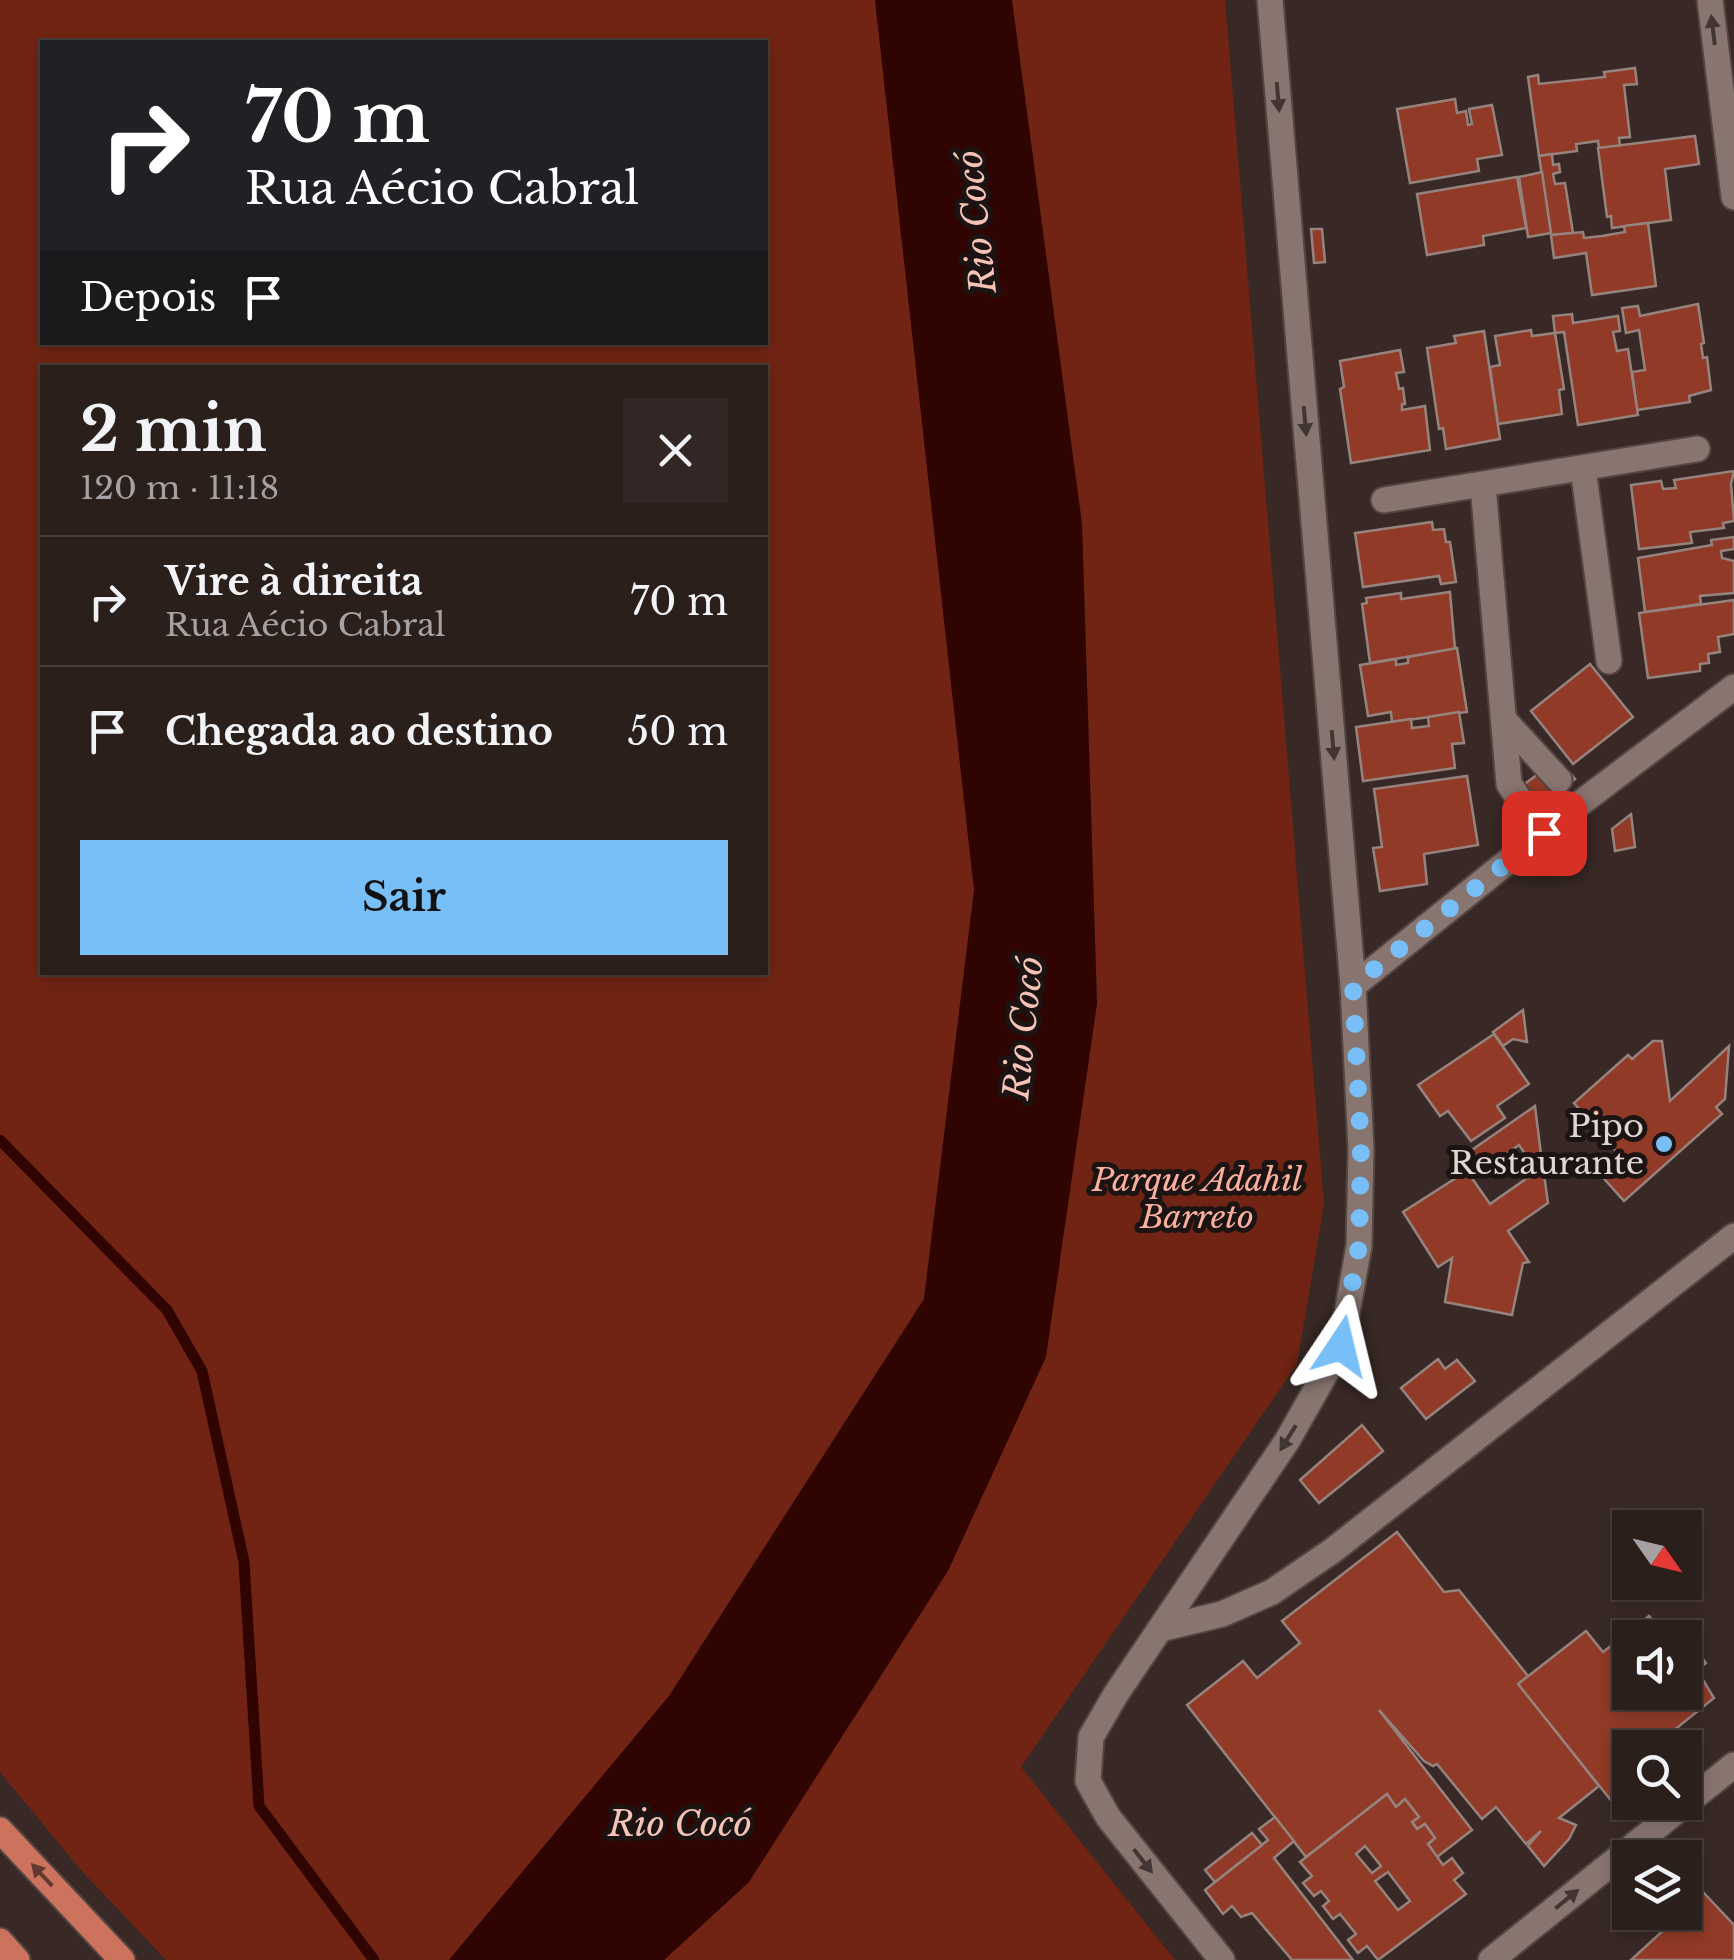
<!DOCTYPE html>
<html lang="pt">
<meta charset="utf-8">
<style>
body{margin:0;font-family:"Libre Baskerville",serif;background:#332725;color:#f1f3f6;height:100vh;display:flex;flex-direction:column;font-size:38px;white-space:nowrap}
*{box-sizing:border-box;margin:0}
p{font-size:32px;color:#a6a2a3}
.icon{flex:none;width:55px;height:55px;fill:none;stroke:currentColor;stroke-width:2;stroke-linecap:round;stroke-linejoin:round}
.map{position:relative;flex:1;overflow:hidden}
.sheet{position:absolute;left:40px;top:365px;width:728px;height:610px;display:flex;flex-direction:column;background:#2b1f1c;border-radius:0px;box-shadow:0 5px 15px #0003,0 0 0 2px #473d3b}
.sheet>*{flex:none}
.banner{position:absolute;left:40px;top:40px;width:728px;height:305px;border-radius:0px;box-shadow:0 5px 15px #0003,0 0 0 2px #473d3b;background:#202124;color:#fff;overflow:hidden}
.needle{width:65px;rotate:124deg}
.buttons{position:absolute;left:1612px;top:1510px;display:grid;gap:20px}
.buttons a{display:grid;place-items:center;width:90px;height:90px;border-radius:0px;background:#2b1f1c;box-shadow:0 5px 15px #0003,0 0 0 2px #473d3b;font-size:50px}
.pin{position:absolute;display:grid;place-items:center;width:85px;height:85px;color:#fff;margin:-42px;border-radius:20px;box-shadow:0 5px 15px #0006}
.me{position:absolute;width:110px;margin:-55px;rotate:10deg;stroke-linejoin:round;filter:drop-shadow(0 0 8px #0008)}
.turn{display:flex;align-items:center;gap:35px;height:210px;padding:0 40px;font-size:45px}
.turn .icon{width:130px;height:130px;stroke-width:2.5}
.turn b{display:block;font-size:70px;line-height:85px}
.then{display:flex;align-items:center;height:95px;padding:0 40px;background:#0003;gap:20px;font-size:38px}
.round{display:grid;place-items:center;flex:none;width:105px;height:105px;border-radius:0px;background:#332725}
.headline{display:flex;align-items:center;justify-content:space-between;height:170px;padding:0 40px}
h1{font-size:60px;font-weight:700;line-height:75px}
.button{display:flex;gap:20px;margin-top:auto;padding:20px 40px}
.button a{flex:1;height:115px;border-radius:0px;background:#78bff8;color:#111;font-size:40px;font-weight:700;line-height:115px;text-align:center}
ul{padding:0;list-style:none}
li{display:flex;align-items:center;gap:30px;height:130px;padding:0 40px;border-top:2px solid #473d3b}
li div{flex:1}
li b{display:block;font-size:38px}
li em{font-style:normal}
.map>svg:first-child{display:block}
</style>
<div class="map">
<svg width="1734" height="1960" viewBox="0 0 1734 1960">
<rect width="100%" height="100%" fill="#392926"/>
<g fill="#712413" fill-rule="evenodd">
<path d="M0,0H875L974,890L924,1299L669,1696L449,1960H166L80,1869L0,1772ZM42,42H765V342H42ZM42,368H765V972H42Z"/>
<polygon points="1012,0 1225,0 1324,1204 1297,1364 1021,1767 1175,1960 664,1960 749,1882 1097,1004 1082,524"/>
</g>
<polygon fill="#300400" points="875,0 1012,0 1082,524 1097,1004 1046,1357 948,1571 749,1882 664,1960 449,1960 669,1696 924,1299 974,890"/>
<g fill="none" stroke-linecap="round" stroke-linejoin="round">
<polyline stroke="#300400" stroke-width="11" points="0,1140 167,1310 202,1371 244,1562 259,1806 374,1960"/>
</g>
<g fill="#913a27" stroke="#96837e" stroke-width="2.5" fill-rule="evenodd">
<polygon points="1635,68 1637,84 1624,85 1630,137 1619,138 1620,146 1599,148 1598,141 1576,144 1577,151 1539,156 1528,77 1538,75 1539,84 1605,77 1604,72"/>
<polygon points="1455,99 1457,113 1466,111 1468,125 1472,124 1469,109 1492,105 1502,155 1477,159 1479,171 1410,183 1397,109"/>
<polygon points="1695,136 1699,164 1665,169 1671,220 1612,228 1611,216 1607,217 1598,148"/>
<polygon points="1552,154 1553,165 1559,164 1560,172 1553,174 1555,184 1565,183 1573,233 1551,235 1539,156"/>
<polygon points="1542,172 1551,233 1528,237 1519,177"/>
<polygon points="1517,177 1526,228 1483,236 1484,245 1427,255 1417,194"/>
<polygon points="1648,223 1656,286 1592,295 1586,253 1554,258 1551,235 1583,232 1584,238 1602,236 1625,232 1624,226"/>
<polygon points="1311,229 1322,229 1325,262 1314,263"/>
<polygon points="1698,304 1704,343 1701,344 1703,358 1707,357 1711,390 1689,396 1690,402 1637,410 1632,372 1645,370 1639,330 1626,333 1622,308 1638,306 1640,316"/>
<polygon points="1572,314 1573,323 1618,316 1620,331 1613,332 1617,351 1628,349 1638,415 1578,425 1564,332 1555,333 1553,316"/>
<polygon points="1531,330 1532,336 1555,333 1564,389 1559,390 1562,414 1498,424 1490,367 1500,365 1495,336"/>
<polygon points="1484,331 1500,439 1446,449 1443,428 1439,429 1427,348 1456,343 1454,336"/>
<polygon points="1400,350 1404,372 1396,373 1399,389 1403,388 1405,404 1402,404 1402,410 1425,406 1430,450 1351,463 1340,389 1344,387 1340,361"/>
<polygon points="1734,471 1731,484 1734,521 1723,523 1724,528 1690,532 1692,543 1639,549 1631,485 1661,481 1663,489 1676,488 1674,480"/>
<polygon points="1432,522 1433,530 1444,529 1446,542 1450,542 1456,582 1441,584 1439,576 1363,587 1355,533"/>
<polygon points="1734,537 1734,549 1721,551 1722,558 1734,561 1734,593 1700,596 1701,604 1645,612 1638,558 1712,545 1711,540"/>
<polygon points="1450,592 1455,649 1370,663 1362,604 1367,603 1366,598 1401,593 1401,599"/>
<polygon points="1734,600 1734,634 1718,637 1720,652 1708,654 1709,663 1700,664 1700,671 1648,678 1639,613"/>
<polygon points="1457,648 1467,712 1392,722 1391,712 1368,716 1360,665 1396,659 1396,665 1408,663 1408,657"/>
<polygon points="1590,664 1633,717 1573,764 1531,711"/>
<polygon points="1459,712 1464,743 1452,744 1455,768 1363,781 1356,727 1411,719 1412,728 1429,726 1428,717"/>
<polygon points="1543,770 1554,784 1570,773 1575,779 1522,820 1517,814 1521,787"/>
<polygon points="1467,776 1478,845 1424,854 1427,884 1380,891 1373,848 1382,847 1374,789"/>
<polygon points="1631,814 1635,847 1615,851 1612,829"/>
<polygon points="1523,1010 1527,1042 1513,1039 1503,1046 1493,1032"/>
<polygon points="1494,1034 1529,1084 1497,1106 1505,1118 1471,1141 1448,1111 1440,1116 1418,1085"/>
<polygon points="1653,1041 1662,1041 1670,1101 1729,1046 1725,1099 1716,1107 1722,1114 1624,1201 1599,1173 1619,1155 1574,1103 1628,1055 1632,1059"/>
<polygon points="1535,1106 1541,1154 1530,1161 1519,1145 1479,1173 1466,1154"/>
<polygon points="1543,1167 1548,1203 1508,1231 1529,1262 1523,1263 1512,1315 1445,1302 1452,1258 1438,1267 1403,1212 1467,1171 1490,1204"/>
<polygon points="1438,1359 1445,1369 1457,1360 1475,1381 1426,1419 1401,1388"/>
<polygon points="1362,1425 1383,1451 1319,1503 1300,1480"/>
<polygon points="1397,1532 1444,1592 1459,1590 1528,1676 1519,1684 1599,1786 1559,1818 1576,1825 1569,1839 1544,1866 1528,1846 1541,1831 1526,1844 1496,1807 1482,1819 1437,1764 1433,1766 1424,1761 1379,1710 1472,1830 1437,1857 1428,1844 1435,1838 1425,1824 1417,1829 1412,1822 1419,1817 1405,1799 1396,1807 1387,1794 1306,1857 1187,1705 1243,1661 1257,1678 1300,1643 1282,1621"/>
<path d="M1649,1616L1661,1630L1666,1627L1674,1637L1681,1631L1706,1663L1697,1670L1714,1698L1652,1748H1630V1797L1617,1808L1518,1684L1586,1631L1603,1652ZM1630,1638H1685V1692H1630Z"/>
<path d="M1387,1794L1396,1807L1405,1799L1419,1817L1412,1822L1417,1829L1425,1824L1435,1838L1428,1844L1443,1865L1452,1858L1463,1873L1454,1880L1466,1894L1378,1960L1367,1946L1358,1953L1348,1940L1356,1934L1340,1914L1333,1919L1323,1906L1329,1901L1321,1891L1314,1896L1303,1883L1312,1876L1300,1862ZM1365,1846L1381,1866L1372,1873L1356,1854ZM1388,1872L1410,1901L1398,1910L1375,1881Z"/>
<polygon points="1275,1817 1294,1841 1274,1858 1353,1960 1292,1960 1252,1913 1241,1917 1232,1906 1223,1914 1205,1890 1268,1840 1259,1829"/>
<polygon points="1252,1833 1262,1845 1215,1882 1205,1870"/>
<polygon points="1704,1893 1734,1925 1734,1960 1631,1960"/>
</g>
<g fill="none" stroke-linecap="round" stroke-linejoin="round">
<g stroke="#524542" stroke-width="29">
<g id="minor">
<polyline points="1583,468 1609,661"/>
<polyline points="1483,485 1509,784 1525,807"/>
<polyline points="1384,500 1697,449"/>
<polyline points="1504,720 1559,780"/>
<polyline points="1353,986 1578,805 1734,687"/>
<polyline points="1160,1629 1222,1614 1272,1592 1332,1551 1734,1236"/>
</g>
</g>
<g stroke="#524542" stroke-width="29">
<g id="tertiary">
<polyline points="1710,0 1734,197"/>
<polyline points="1222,1960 1108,1817 1088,1781 1091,1737 1116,1694 1287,1441 1341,1346 1359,1246 1361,1149 1353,986 1270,0"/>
<polyline points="1491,1960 1734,1765"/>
</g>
</g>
<g stroke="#524542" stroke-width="29">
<g id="primary">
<polyline points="0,1830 122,1960"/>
<polyline points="0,1941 17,1960"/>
</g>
</g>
<use href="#minor" stroke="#887570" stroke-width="25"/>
<use href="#tertiary" stroke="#887570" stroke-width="25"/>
<use href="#primary" stroke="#cc725d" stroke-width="25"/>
</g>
<defs><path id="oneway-solid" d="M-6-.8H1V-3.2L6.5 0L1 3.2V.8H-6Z" transform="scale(2.5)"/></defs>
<g fill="#413633">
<use href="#oneway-solid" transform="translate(1713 30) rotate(-97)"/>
<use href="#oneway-solid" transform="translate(1278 97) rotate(85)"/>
<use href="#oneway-solid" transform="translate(1305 421) rotate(85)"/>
<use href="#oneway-solid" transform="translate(1333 745) rotate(85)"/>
<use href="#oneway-solid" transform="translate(1288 1438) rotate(122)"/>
<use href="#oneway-solid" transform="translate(1143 1861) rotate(52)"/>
<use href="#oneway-solid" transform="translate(1567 1899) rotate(-39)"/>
</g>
<use fill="#623a30" href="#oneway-solid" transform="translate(42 1875) rotate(-133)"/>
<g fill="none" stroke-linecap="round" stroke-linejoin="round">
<polyline stroke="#78bff8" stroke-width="18" stroke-dasharray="0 32.4" points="1341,1346 1359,1246 1361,1149 1353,986 1544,833"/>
</g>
<circle fill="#78bff8" stroke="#1b1412" stroke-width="4" cx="1664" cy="1144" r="10"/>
<g text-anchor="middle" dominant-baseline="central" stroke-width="10" stroke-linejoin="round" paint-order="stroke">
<g font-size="32" fill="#e0d6d3" stroke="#1b1412" text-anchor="end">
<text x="1644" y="1126">Pipo<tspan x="1644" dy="37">Restaurante</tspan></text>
</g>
<g font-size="32" font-style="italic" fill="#fbb09e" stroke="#1b1412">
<text x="1197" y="1180">Parque Adahil<tspan x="1197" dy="37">Barreto</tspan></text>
</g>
<g font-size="35" font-style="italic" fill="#f6c3b6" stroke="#1b1412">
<text transform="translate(976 222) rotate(-96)">Rio Cocó</text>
<text transform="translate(1023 1028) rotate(-84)">Rio Cocó</text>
<text x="680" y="1823">Rio Cocó</text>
</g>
</g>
</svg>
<div class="buttons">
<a><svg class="needle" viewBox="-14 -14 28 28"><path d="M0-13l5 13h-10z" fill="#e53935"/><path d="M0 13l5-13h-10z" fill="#a6a2a3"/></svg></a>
<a><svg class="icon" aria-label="sound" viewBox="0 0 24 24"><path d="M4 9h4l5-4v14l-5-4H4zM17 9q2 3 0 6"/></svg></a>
<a><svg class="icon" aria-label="search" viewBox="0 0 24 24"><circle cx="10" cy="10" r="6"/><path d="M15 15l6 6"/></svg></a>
<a><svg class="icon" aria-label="layers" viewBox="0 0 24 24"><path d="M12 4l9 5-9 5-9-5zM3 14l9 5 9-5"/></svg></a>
</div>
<div class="pin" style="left:1544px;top:833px;background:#d93025"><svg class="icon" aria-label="arrive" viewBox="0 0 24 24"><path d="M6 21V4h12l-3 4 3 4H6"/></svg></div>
<svg class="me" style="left:1341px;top:1346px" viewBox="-20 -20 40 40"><path d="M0-17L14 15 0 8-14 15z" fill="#78bff8" stroke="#fff" stroke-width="4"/></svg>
<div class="banner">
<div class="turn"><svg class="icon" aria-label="right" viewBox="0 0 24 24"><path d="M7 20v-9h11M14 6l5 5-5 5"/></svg><div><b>70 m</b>Rua Aécio Cabral</div></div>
<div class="then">Depois<svg class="icon" aria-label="arrive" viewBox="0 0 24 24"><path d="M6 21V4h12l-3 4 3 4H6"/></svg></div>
</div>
<section class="sheet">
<div class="headline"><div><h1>2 min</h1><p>120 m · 11:18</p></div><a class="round"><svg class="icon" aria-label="close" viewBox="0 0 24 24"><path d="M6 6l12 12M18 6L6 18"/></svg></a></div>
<ul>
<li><svg class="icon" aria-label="right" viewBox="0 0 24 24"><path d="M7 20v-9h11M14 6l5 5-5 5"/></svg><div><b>Vire à direita</b><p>Rua Aécio Cabral</p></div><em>70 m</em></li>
<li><svg class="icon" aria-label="arrive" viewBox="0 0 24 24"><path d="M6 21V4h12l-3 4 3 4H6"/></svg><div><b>Chegada ao destino</b></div><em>50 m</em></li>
</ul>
<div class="button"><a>Sair</a></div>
</section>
</div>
